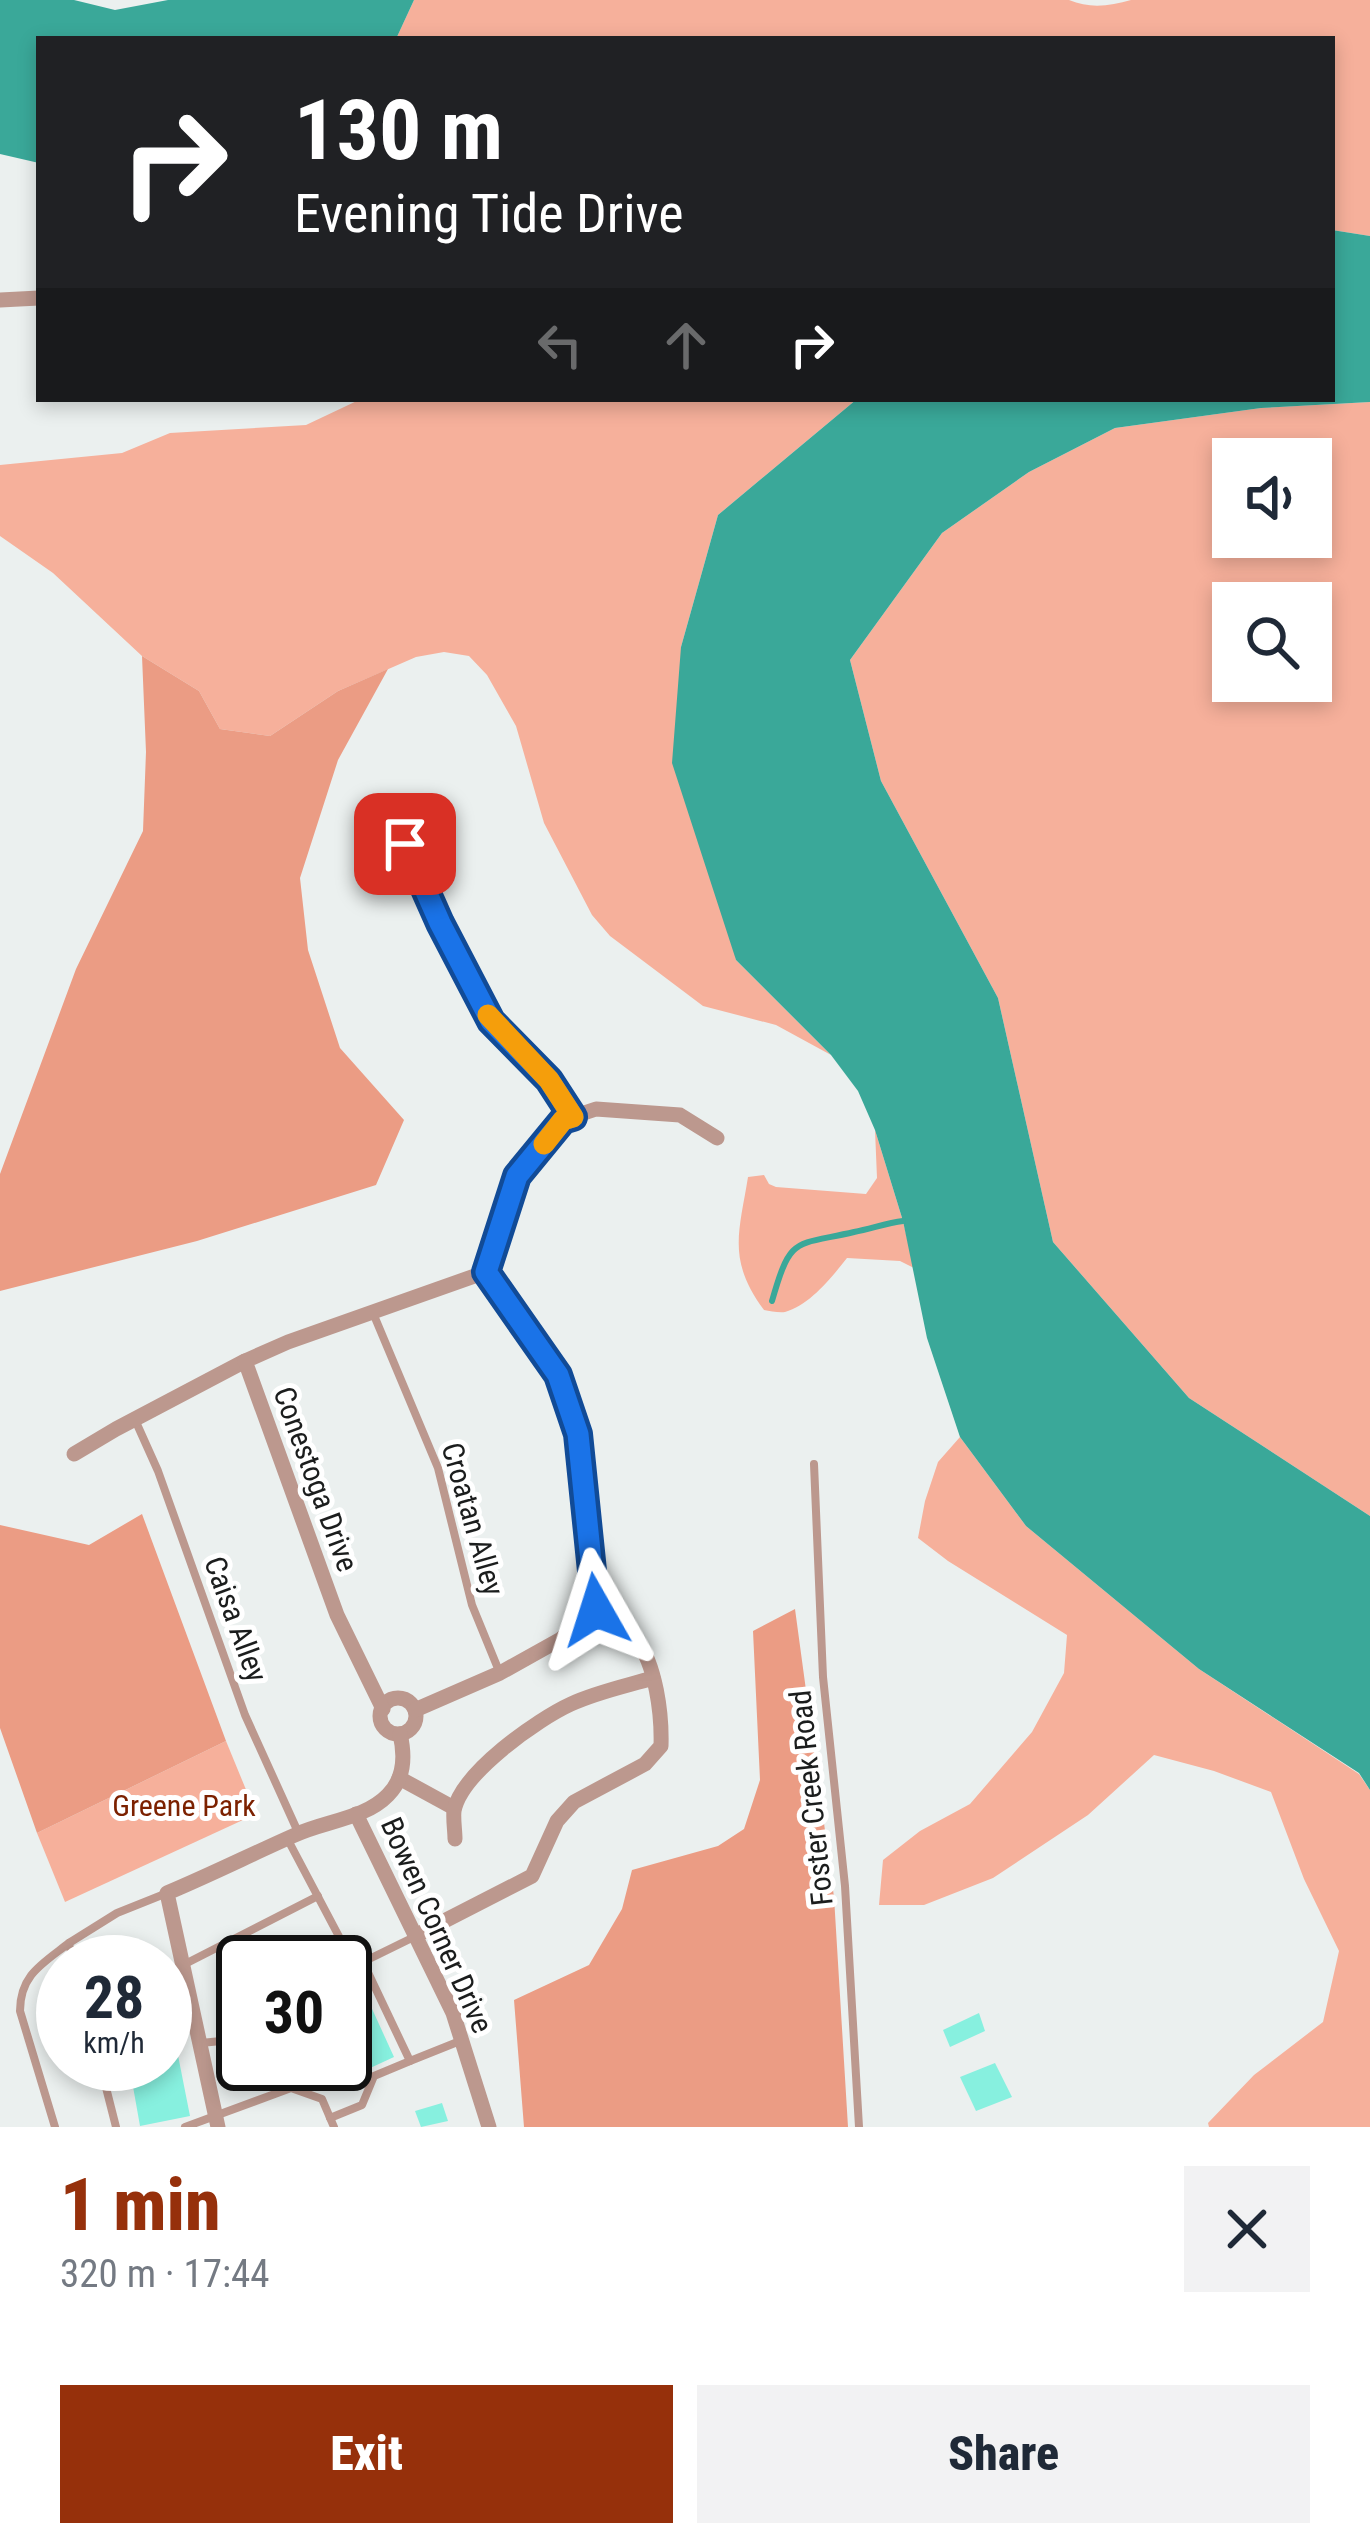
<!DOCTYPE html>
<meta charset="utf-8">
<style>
body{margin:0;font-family:"Roboto Condensed",sans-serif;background:#f2f2f3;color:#1f2937;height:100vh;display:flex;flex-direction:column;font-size:45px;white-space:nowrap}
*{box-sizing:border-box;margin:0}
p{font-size:39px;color:#747a83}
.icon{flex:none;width:66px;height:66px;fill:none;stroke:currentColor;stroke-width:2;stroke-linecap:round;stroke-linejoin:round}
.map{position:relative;height:2127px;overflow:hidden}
.panel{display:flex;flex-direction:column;background:#fff;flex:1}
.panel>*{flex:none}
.guide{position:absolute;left:36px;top:36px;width:1299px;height:366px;border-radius:0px;box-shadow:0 6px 18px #0003;background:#202124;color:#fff;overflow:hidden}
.controls{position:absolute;left:1212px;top:438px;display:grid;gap:24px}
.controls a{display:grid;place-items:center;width:120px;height:120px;border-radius:0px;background:#fff;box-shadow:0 6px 18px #0003;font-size:60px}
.speed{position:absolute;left:36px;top:1935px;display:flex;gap:24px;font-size:60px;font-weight:700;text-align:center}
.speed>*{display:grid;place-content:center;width:156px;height:156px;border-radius:50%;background:#fff;box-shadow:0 6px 18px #0003;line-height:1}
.speed small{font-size:30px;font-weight:400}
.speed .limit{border:6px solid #111;border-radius:18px;background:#fff;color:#111}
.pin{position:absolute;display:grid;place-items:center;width:102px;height:102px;color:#fff;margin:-51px;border-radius:24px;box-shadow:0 6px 18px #0006}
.me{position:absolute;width:132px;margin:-66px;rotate:354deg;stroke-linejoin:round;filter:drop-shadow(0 0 9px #0008)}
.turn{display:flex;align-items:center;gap:42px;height:252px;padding:0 60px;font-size:54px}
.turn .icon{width:156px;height:156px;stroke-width:2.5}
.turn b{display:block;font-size:84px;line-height:102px}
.lanes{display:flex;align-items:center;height:114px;padding:0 60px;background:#0003;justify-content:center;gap:60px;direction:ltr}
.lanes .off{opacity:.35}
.round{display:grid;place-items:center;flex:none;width:126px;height:126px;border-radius:0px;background:#f2f2f3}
.overview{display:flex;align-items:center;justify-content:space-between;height:204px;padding:0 60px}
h1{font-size:72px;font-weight:800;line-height:90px;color:#96300b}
.cta{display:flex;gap:24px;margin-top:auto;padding:24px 60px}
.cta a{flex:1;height:138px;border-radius:0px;background:#96300b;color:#fff;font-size:48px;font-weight:800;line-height:138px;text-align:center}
.cta a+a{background:#f2f2f3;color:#1f2937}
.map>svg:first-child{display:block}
</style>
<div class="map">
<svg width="1370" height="2127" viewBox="0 0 1370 2127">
<rect width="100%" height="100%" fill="#ebf0ef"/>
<g fill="#f6b09b" fill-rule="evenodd">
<path d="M414,0H1069C1090,9 1110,6 1131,0H1370V236L1332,230V39H396Z"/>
<polygon points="361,399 857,399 718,515 681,647 736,960 831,1055 776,1025 703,1006 610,936 592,915 544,823 516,726 487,675 469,656 444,652 416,657 338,691 270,736 220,729 199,691 142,656 53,573 0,536 0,465 122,453 170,433 306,425"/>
<path d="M1370,402V1516L1189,1398L1053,1242L998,998L881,781L850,660L942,533L1029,472L1115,428L1261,408ZM1233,459H1311V537H1233ZM1233,603H1311V681H1233Z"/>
<path d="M875,1130L903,1221L914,1268L900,1261L847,1258C832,1277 810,1305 785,1312C779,1313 770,1311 764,1310C727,1260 739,1233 748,1177L764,1175L769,1184L776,1187L866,1194L877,1178Z"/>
<polygon points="960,1437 1026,1526 1199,1669 1359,1774 1370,1790 1370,2127 1209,2127 1208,2123 1254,2075 1323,2022 1339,1951 1304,1879 1271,1792 1214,1771 1154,1755 1088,1815 993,1878 924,1905 879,1905 883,1860 920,1831 970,1804 1032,1732 1064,1673 1067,1635 948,1561 918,1538 925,1501 938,1462"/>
<polygon points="226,1741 256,1814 65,1902 37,1833"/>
</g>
<g fill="#eb9c84">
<polygon points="142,656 199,691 220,729 270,736 338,691 388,669 338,760 300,878 308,950 340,1048 404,1120 376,1185 197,1241 0,1291 0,1174 76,969 143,831 146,752"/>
<polygon points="142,1514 226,1741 37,1833 0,1728 0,1525 89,1545"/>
<polygon points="795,1609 834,1897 848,2127 524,2127 514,2000 589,1965 622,1909 632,1870 718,1846 744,1829 760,1780 753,1631"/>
</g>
<g fill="#3aa899">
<polygon points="0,0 74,0 115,10 168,0 414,0 396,39 39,39 39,163 0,154"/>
<polygon points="1332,230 1370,236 1370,402 1261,408 1115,428 1029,472 942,533 850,660 881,781 998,998 1053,1242 1189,1398 1370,1516 1370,1790 1359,1773 1199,1669 1026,1526 960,1437 927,1338 903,1221 875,1130 858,1091 831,1055 736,960 672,763 681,647 718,515 857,399 1332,399"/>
</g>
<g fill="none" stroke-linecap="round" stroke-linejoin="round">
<path stroke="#3aa899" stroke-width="6" d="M772,1301C791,1235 794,1246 854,1232C871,1229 886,1223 903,1221"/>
</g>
<g fill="#87f0df">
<polygon points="368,2000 394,2057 342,2081 332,2064 345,2064 345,2011"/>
<polygon points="979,2013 985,2031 950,2047 943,2030"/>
<polygon points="165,2025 172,2025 190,2116 140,2126 129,2064 165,2064"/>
<polygon points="995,2063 1012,2097 976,2111 960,2077"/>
<polygon points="442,2103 448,2121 421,2127 415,2111"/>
</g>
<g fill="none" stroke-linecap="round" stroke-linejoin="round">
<g stroke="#bc988e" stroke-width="8">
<polyline points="373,1313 438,1468 472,1605 499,1671"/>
<polyline points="136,1422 158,1471 245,1715 298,1832"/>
<polyline points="814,1464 823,1677 845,1886 859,2127"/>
<polyline points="288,1840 353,1963 363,1962"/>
<polyline points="73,1962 69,1943 117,1913 167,1893"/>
<polyline points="185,1964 318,1896"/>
<polyline points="345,1984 368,1973"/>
<polyline points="201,2043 231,2040 243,2034"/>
<polyline points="410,2061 460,2041"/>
<polyline points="100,2064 116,2127"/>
<polyline points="330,2118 362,2105 374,2076 410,2061 363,1962 414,1937"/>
<path d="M55,2127L20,2011C20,1975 42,1964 69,1943"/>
<polyline points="185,2127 291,2088 322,2099 334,2127"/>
</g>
<g stroke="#bc988e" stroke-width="15">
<polyline points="0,300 39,298"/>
<polyline points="405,844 440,923 491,1021 549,1080 573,1117"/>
<polyline points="486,1272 517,1176 563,1120 596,1109 680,1115 717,1138"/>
<polyline points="74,1454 116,1429 245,1361"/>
<circle cx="398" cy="1716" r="18"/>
<polyline points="383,1709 337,1615 245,1361 288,1342 486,1272"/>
<polyline points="415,1710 500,1673 561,1639 596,1609 578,1434 558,1375 486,1272"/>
<polyline points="399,1778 454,1808"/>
<polyline points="356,1814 453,2013 489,2127"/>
<path d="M455,1839C455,1831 453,1819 454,1811C461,1773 538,1719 571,1704C597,1692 626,1686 653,1678"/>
<path d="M415,1936L532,1876L557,1821L574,1802L645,1764L661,1746C662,1714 656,1665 636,1639C626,1627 609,1618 596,1609"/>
<path d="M218,2127L167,1893C210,1875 252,1854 295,1835C325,1821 365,1819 388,1795C405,1778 405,1755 400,1734"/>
</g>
</g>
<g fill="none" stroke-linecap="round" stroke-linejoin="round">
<g stroke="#114b97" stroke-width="30">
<polyline id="route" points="405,844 440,923 491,1021 549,1080 573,1117 563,1120 517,1176 486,1272 558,1375 578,1434 596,1610"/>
</g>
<use href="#route" stroke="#1a73e8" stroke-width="21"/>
<polyline stroke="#f59e0b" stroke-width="21" points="488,1015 549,1080 573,1117 563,1120 544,1144"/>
</g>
<g text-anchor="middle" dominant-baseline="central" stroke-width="10" stroke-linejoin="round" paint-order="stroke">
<g font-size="30" fill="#1b1d1d" stroke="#fff">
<text transform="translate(316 1479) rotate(70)">Conestoga Drive</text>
<text transform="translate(473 1519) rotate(74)">Croatan Alley</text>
<text transform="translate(236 1619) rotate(70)">Caisa Alley</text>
<text transform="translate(811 1798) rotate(-96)">Foster Creek Road</text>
<text transform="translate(437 1925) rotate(66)">Bowen Corner Drive</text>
</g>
<g font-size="30" fill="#7c2100" stroke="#fff">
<text x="184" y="1805">Greene Park</text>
</g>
</g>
</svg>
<div class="controls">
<a><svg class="icon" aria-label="sound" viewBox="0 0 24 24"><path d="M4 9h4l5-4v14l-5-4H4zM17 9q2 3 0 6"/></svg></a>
<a><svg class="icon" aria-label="search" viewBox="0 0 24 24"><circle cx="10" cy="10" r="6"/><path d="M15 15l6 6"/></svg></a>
</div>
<div class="speed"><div>28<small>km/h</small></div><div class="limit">30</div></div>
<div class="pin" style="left:405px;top:844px;background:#d93025"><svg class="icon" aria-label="arrive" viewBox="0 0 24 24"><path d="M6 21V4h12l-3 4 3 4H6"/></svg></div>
<svg class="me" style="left:596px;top:1610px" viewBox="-20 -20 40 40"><path d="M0-17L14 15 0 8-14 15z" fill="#1a73e8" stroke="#fff" stroke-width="4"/></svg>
<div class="guide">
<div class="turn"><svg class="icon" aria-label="right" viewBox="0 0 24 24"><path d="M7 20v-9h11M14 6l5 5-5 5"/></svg><div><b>130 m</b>Evening Tide Drive</div></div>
<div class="lanes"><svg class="icon off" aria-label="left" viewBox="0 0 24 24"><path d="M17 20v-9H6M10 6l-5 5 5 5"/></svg><svg class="icon off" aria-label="ahead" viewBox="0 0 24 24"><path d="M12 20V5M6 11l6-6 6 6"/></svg><svg class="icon" aria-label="right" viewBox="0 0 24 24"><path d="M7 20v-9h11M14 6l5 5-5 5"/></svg></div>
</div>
</div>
<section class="panel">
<div class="overview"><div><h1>1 min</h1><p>320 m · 17:44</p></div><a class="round"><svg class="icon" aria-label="close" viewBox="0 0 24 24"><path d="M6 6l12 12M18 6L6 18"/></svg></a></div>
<div class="cta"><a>Exit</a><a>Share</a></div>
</section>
